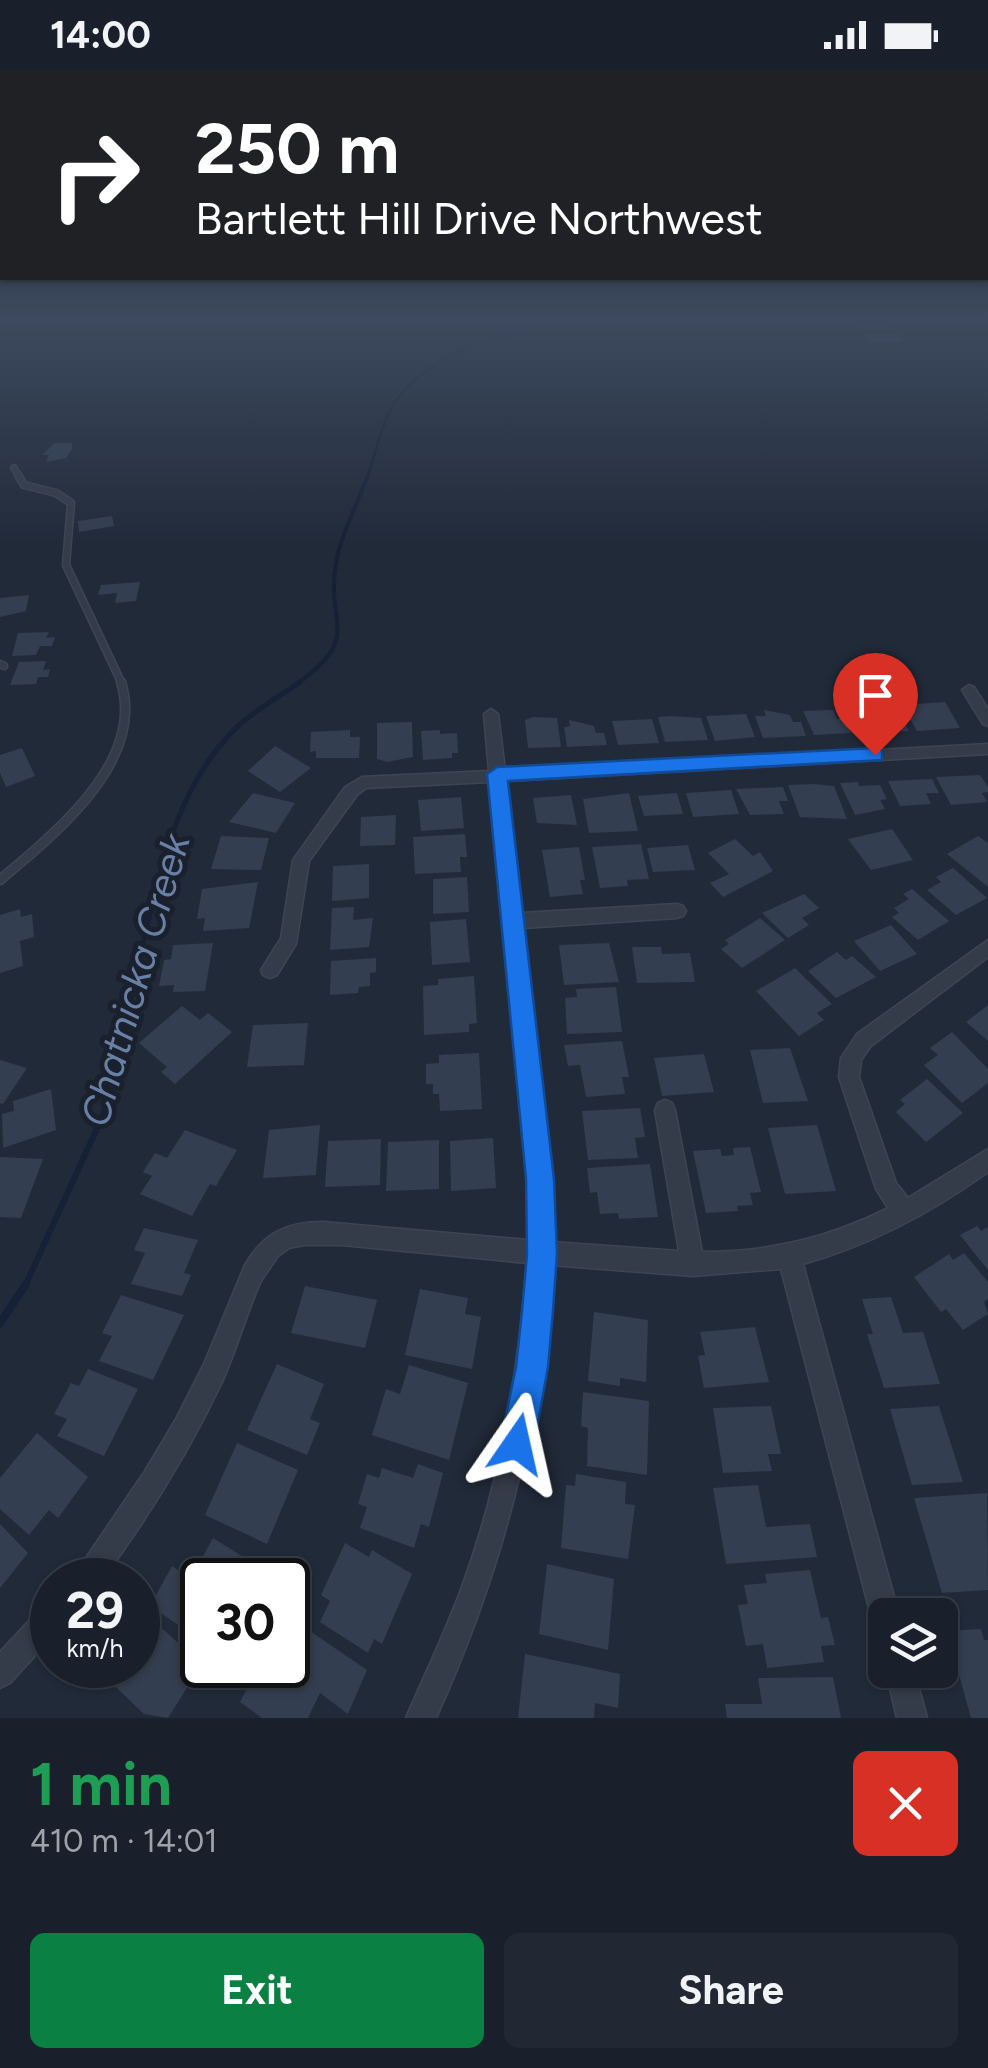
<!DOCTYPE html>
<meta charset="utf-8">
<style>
body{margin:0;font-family:Figtree,sans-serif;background:#222833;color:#f1f3f6;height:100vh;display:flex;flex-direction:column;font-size:38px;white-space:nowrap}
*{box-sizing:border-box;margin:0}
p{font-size:32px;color:#9fa3a9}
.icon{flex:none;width:55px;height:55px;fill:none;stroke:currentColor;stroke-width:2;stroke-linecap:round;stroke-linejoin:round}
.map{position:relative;height:1648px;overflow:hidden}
.details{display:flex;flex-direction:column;background:#19202b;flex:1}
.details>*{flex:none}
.hud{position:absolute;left:0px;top:0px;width:990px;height:210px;box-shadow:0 2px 8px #0004,0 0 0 2px #373e47;background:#202124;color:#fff;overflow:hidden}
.fabs{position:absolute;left:868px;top:1528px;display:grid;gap:20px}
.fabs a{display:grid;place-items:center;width:90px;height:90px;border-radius:15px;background:#19202b;box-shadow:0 2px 8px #0004,0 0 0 2px #373e47;font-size:50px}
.speed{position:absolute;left:30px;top:1488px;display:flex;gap:20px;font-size:50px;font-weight:700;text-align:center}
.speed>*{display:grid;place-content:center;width:130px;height:130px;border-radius:50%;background:#19202b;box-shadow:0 2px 8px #0004,0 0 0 2px #373e47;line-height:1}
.speed small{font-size:25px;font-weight:400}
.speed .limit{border:5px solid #111;border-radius:15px;background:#fff;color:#111}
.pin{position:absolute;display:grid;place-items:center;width:85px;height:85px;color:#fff;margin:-102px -42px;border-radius:50% 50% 50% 0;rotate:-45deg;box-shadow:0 0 10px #0007}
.pin .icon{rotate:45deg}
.me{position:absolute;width:110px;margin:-55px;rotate:11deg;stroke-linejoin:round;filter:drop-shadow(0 0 8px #0008)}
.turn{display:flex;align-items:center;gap:35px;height:210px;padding:0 30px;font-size:45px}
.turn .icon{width:130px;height:130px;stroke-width:2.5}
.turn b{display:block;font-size:70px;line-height:85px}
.round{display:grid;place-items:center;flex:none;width:105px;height:105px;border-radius:15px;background:#222833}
.headline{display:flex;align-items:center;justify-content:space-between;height:170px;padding:0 30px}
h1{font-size:60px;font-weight:700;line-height:75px;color:#1e9e55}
.primary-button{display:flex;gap:20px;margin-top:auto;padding:20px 30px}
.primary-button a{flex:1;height:115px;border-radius:15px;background:#0b8043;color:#fff;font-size:40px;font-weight:700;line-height:115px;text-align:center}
.primary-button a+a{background:#222833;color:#f1f3f6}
.status{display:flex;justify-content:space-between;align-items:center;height:70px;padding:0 50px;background:#19202b;direction:ltr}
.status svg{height:28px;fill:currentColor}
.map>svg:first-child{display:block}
</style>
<div class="status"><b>14:00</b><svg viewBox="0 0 49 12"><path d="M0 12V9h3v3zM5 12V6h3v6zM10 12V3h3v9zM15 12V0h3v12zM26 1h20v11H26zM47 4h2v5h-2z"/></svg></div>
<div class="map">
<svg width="988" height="1648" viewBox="0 0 988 1648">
<rect width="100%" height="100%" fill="#212a39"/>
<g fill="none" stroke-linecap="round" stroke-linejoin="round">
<path stroke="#152136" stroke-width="2.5" d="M367,408C376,384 382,348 398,328C436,279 507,264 563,246"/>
<path stroke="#152136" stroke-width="4" d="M297,614C364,565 325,557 336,493C341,464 358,433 368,405"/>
<path stroke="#152136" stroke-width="5" d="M142,878C160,802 175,722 231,663C249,643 278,628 300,612"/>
<polyline stroke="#152136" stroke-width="6" points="25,1216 104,1043 143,876"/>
<polyline stroke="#152136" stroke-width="8" points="0,1253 26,1214"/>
</g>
<g fill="#333e50">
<polygon points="864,264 898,264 904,272 870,273"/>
<polygon points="54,373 72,373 72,379 66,388 46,392 49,385 42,385"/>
<polygon points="112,446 114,456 79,462 78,451"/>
<polygon points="140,512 136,531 115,533 117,523 98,525 101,515"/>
<polygon points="29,525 26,541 0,547 0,528"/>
<polygon points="49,562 46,568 55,567 52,576 40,576 36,585 12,586 18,563"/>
<polygon points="46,591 43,600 50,599 48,607 38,607 36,614 10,615 19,592"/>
<polygon points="945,632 960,658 917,661 902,635"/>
<polygon points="895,635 909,661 865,663 853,637"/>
<polygon points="764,640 790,645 793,652 801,652 806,666 763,668 755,646 766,646"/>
<polygon points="833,640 837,649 844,648 851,663 814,665 803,641"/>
<polygon points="746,644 755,667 715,671 706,646"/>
<polygon points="671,646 701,648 708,670 665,672 658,647"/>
<polygon points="534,647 557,648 561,677 528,678 525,650"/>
<polygon points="652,649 659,673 618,675 612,651"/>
<polygon points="569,650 594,656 596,663 604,663 607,675 567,677 564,657 570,656"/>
<polygon points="412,652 413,687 387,692 377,689 377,653"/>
<polygon points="350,660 350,667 360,667 359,688 316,688 316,681 310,682 311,662"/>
<polygon points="440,660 440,664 457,663 458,683 452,683 452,688 423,690 421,661"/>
<polygon points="275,676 311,698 280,722 248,701"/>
<polygon points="22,678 35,706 6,717 0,703 0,685"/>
<polygon points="980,705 988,717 988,722 982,723 987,732 951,735 936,707"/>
<polygon points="932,709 939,723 926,723 931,734 900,736 888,711"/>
<polygon points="858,712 859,716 880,715 887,729 880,730 885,739 855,745 840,713"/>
<polygon points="814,714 834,716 847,749 800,747 788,715"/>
<polygon points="783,717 788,731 779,731 784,744 750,745 736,719"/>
<polygon points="731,720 739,744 693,747 686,723"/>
<polygon points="253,723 295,733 276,763 229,752"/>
<polygon points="629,723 638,761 589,763 583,729"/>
<polygon points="677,723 683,744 644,746 638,726"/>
<polygon points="571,725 577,755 537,753 533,728"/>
<polygon points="461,727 464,758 421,761 418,730"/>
<polygon points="396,745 395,775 360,776 361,747"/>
<polygon points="892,759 913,790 871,800 848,769"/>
<polygon points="465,764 467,787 460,787 461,802 415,804 413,767"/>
<polygon points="221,766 269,768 261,800 211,799"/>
<polygon points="978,766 988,773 988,817 947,784"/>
<polygon points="735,769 753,786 760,782 773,801 723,827 710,813 729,804 708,783"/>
<polygon points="641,774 649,809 627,810 628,816 600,818 592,777"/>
<polygon points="688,775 695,800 653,802 647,778"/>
<polygon points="579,777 585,810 580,810 583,824 550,827 542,780"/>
<polygon points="369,794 369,828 332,831 333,796"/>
<polygon points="953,798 987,828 956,845 927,820 941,812 936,807"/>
<polygon points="467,807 469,842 433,844 433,809"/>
<polygon points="258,812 249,858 203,861 205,848 197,849 202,819"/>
<polygon points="912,819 949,851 918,870 892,847 899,843 894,838 909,829 903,824"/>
<polygon points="804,824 819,838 802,848 809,855 788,868 762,843"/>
<polygon points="354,837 353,850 373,848 369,877 330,880 332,838"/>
<polygon points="20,839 21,847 32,844 34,867 20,871 23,896 0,903 0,845"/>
<polygon points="760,848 785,870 742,898 721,879 729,874 725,870"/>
<polygon points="466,849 470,892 432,895 430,852"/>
<polygon points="891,855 917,884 880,901 854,871"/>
<polygon points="213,873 205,921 173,922 174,915 159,916 164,890 171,889 173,875"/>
<polygon points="609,873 619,912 564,915 559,875"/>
<polygon points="632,877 661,877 662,884 690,883 695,912 637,913"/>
<polygon points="837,882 846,890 852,886 876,907 836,928 808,901"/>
<polygon points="376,888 376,902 370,903 370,916 359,917 358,923 330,925 331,891"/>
<polygon points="795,898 832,934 817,943 824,950 799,966 756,921"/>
<polygon points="474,906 477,953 469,954 469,962 424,965 423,916 438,915 438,909"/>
<polygon points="616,917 622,962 567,964 565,928 577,927 576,919"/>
<polygon points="988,935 988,971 966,952"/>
<polygon points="182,936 200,950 208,943 232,962 175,1014 161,1002 167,997 139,973"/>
<polygon points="308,953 304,995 247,997 253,955"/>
<polygon points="952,962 988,999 988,1013 962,1033 924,995 938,985 930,978"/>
<polygon points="622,971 629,1007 622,1007 625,1024 586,1027 580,995 568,996 564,975"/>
<polygon points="790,978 808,1031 763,1033 750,980"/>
<polygon points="479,983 482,1039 440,1041 439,1024 433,1024 433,1014 426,1014 426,994 439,993 439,985"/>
<polygon points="704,984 714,1022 662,1026 654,988"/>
<polygon points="0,990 27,998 3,1034 0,1033"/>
<polygon points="927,1009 963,1043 926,1072 896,1042 905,1034 900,1030"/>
<polygon points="51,1019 56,1060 3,1078 2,1044 14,1041 13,1031"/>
<polygon points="640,1038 645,1067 635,1068 638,1088 588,1090 582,1041"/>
<polygon points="320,1055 316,1105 263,1108 269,1060"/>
<polygon points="817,1055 836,1121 785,1124 768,1058"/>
<polygon points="185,1060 237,1080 216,1116 210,1114 192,1146 140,1124 152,1106 143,1102 155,1083 167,1088"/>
<polygon points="493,1068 496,1118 451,1121 450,1071"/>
<polygon points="381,1069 380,1115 325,1117 328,1071"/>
<polygon points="439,1070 439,1119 386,1121 388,1072"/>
<polygon points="750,1077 761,1122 750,1123 753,1135 737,1136 738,1141 706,1143 693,1081 720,1079 722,1086 734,1085 733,1078"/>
<polygon points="0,1087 43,1089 21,1148 0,1147"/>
<polygon points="650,1094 658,1147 619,1149 618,1143 600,1144 597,1122 590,1123 587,1098"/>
<polygon points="977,1156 981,1161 988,1157 988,1200 960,1165"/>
<polygon points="144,1158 198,1170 184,1203 191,1205 182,1226 131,1214 145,1183 134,1180"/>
<polygon points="964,1183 988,1212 988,1229 984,1232 988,1244 963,1260 946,1239 941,1242 914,1207 949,1184 953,1190"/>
<polygon points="305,1216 377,1230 365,1278 291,1263"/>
<polygon points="420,1219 468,1228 465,1244 481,1247 472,1299 405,1285"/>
<polygon points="121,1225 184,1245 153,1310 99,1291 112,1266 102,1263"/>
<polygon points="891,1227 903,1263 923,1262 940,1314 884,1318 867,1264 873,1264 862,1229"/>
<polygon points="594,1242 648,1250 646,1312 620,1308 620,1316 588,1311"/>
<polygon points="755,1257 769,1312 704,1318 698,1286 705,1285 700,1262"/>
<polygon points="277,1294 324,1314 310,1349 320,1353 307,1385 247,1360"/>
<polygon points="409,1295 468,1313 449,1390 372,1365 386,1319 400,1324"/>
<polygon points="88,1299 138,1319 104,1386 57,1366 67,1349 54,1344 71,1313 79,1316"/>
<polygon points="583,1322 649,1331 647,1405 587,1396 588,1358 581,1356"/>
<polygon points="771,1336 781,1384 768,1384 772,1401 723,1403 713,1338"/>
<polygon points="939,1336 963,1412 912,1415 890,1339"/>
<polygon points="37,1363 88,1407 58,1448 49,1440 29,1465 0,1439 0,1408"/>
<polygon points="237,1373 298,1400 267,1474 205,1445"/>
<polygon points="418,1394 443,1403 429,1457 421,1454 414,1478 360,1458 367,1437 358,1434 367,1404 379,1408 382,1398 413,1408"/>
<polygon points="576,1404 626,1412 625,1434 635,1435 628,1489 561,1478 566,1415 575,1416"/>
<polygon points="758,1415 766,1457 810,1454 817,1487 726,1494 713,1418"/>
<polygon points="987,1423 988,1520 942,1523 914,1428"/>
<polygon points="0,1454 28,1483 0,1518"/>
<polygon points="213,1468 248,1490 238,1510 202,1510 202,1571 150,1536 172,1496 186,1505 194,1490 199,1494"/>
<polygon points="345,1473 369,1487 372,1480 412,1504 382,1574 374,1569 368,1583 320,1552 330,1531 321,1525"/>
<polygon points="547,1494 614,1509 608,1580 539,1564"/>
<polygon points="810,1500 821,1548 828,1547 835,1575 821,1576 824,1592 767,1598 763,1574 746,1576 738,1535 748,1534 744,1515 767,1513 765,1504"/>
<polygon points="139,1538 202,1594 168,1648 144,1644 98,1600 101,1595 138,1595"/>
<polygon points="288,1546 367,1600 348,1644 320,1623 308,1648 262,1648 240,1632 259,1595 288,1595"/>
<polygon points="981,1559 984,1570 988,1570 988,1648 971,1648 947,1561"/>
<polygon points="525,1584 620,1604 618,1638 595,1633 594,1648 518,1648"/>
<polygon points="833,1607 841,1648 727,1648 725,1634 762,1634 758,1608"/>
</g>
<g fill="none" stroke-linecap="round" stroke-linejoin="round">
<g stroke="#3e4552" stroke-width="8">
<g id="service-far2">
<polyline points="854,246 861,255 881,256"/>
<polyline points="14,398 20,408"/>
</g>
</g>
<g stroke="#3e4552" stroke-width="9">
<g id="service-far1">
<polyline points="18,405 24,415 56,423 71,433 66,495 122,614"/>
<polyline points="0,594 4,596"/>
</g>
</g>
<g stroke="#3e4552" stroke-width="11">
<path id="service" d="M0,810C54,764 146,692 121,612"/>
</g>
<g stroke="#3e4552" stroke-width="3">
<g id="minor">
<polygon points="969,615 974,617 988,639 988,656 983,654 962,620"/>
<path d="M491,639L498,644L505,700L988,674V684L506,711L521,843L677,834L683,836L686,841L683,846L677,848L523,858L551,1109V1172L679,1181L655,1040L658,1033L665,1030L672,1033L675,1040L702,1182C769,1182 828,1168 888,1138L876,1119L839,1007L841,988L857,964L988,870V887L871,976L861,990L859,1007L896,1113L908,1128L988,1079V1102C931,1143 871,1175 803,1194L899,1545H885V1560L875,1556L871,1546L781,1199L693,1206L550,1195C540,1357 503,1500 436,1648H406C424,1606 444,1565 460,1522C500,1416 518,1305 527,1193L342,1175H304L289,1178L278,1186L261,1211C246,1244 237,1279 222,1312C189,1382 148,1448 102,1510H71L145,1401L176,1349L204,1294L245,1195C263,1163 287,1152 323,1152L528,1170L529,1109L490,712L366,718L357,725L309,791L296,874L277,905L270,908L263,905L261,900L281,868L293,790L345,717L362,707L489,701L484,644Z"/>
<polygon points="52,1533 52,1567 10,1613 0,1618 0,1582 42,1537"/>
<polygon points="885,1598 914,1600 927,1648 897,1648"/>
</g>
</g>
<use href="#service-far2" stroke="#353c49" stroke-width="5"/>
<use href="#service-far1" stroke="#353c49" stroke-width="6"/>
<use href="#service" stroke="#353c49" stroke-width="8"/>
<use href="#minor" fill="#353c49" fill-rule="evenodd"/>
</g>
<linearGradient id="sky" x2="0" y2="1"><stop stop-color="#12171f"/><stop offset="0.52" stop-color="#3d4a5f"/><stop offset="1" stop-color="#3d4a5f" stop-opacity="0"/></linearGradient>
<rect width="988" height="476" fill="url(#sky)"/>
<polygon fill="#1a73e8" stroke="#114b97" stroke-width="2.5" points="875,678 882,680 882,690 508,711 554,1109 557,1184 553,1241 548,1297 534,1374 529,1386 517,1391 505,1386 500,1374 516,1297 522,1241 527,1184 526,1109 487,704 497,697"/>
<g text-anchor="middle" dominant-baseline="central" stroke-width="10" stroke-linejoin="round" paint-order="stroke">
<g font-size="40" font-style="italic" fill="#6880a5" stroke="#1a212d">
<text transform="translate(135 910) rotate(-74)">Chatnicka Creek</text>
</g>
</g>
</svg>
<div class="fabs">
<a><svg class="icon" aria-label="layers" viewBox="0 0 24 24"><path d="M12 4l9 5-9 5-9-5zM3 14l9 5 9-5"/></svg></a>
</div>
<div class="speed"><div>29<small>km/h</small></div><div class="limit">30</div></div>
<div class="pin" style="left:875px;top:685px;background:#d93025"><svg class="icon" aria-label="arrive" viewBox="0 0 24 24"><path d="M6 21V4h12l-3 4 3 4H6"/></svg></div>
<svg class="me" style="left:517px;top:1374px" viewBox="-20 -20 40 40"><path d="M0-17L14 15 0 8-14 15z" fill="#1a73e8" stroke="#fff" stroke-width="4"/></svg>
<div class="hud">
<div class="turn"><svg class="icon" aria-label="right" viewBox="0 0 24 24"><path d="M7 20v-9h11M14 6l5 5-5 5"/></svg><div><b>250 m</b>Bartlett Hill Drive Northwest</div></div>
</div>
</div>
<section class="details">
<div class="headline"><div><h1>1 min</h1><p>410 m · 14:01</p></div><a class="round" style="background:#d93025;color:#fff"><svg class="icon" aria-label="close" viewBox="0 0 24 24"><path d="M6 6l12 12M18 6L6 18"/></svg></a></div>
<div class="primary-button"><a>Exit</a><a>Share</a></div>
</section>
